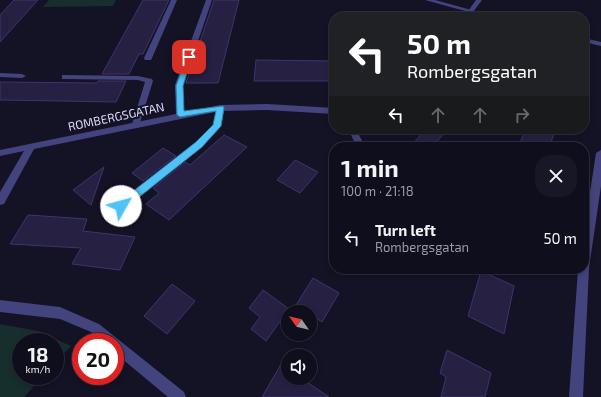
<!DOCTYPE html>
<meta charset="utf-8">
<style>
body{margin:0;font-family:"Exo 2",sans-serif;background:#181725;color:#f1f3f6;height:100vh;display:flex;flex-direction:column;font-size:15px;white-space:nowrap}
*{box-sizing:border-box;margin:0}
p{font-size:13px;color:#9b9ca3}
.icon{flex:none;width:22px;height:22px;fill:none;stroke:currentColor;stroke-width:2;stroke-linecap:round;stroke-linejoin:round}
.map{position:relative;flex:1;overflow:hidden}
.drawer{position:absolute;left:329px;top:142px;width:260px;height:132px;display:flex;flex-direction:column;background:#0f0e1c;border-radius:16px;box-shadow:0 2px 6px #0003,0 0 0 1px #2f2e3b}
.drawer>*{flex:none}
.guide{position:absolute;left:329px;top:12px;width:260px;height:122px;border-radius:16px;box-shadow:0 2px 6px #0003,0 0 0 1px #2f2e3b;background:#202124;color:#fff;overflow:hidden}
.needle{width:26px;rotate:304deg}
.controls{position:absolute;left:281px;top:305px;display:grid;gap:8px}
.controls a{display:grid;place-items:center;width:36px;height:36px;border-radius:50%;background:#0f0e1c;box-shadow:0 2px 6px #0003,0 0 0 1px #2f2e3b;font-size:20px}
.speed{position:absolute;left:12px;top:333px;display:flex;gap:8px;font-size:20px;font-weight:700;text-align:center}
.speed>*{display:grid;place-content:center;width:52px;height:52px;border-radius:50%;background:#0f0e1c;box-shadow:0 2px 6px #0003,0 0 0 1px #2f2e3b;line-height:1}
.speed small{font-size:10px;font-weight:400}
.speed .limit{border:6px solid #d22;background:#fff;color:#111}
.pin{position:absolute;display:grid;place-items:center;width:34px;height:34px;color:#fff;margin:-17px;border-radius:8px;box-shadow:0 2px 6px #0006}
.me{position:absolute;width:44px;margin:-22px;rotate:52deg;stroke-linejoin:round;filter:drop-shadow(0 0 3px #0008)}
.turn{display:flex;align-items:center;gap:14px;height:84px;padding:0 12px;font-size:18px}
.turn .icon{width:52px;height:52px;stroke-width:2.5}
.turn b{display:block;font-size:28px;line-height:34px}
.lanes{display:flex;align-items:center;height:38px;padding:0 12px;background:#0003;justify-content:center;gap:20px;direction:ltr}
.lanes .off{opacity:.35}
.round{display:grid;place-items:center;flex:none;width:42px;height:42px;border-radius:16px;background:#181725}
.headline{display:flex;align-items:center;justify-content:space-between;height:68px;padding:0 12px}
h1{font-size:24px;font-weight:700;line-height:30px}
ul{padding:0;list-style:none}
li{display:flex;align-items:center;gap:12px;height:56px;padding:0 12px}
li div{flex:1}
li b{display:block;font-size:15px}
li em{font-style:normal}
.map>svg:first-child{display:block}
</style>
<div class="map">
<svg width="601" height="397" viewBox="0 0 601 397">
<rect width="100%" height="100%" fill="#141225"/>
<g fill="#162e2c">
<polygon points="49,0 116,0 113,6 43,7"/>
<polygon points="400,12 431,12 432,17 396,17 401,17"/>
<polygon points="0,324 38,331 71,346 55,363 55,342 21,342 21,376 43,376 24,397 0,397"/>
</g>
<g fill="#262043" stroke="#3d356c">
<polygon points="14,0 38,0 0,42 0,15"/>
<polygon points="143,0 169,0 143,54 139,54 129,74 102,74"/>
<polygon points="214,0 239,0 218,83 186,83"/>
<polygon points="256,60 334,61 334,81 254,81"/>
<polygon points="98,81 126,81 116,102 0,100 0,82 97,83"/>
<polygon points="426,129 448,129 432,147 410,147"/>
<polygon points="526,129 556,129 549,147 518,147"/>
<polygon points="224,135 247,147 169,220 146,204 159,193 153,188 185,162 190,165"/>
<polygon points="163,148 176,156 143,181 132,173"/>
<polygon points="295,160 318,172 300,193 277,180"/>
<polygon points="104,167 91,205 73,190"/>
<polygon points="28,215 87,219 83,231 135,237 120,270 72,264 81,248 10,244"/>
<polygon points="481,271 514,286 504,334 468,316"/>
<polygon points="313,278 339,293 322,322 310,314 310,312 307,312 296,305"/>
<polygon points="172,284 195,301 167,334 144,316"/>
<polygon points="263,290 289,309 266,341 251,329 260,317 249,308"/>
<polygon points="447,350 491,373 485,397 441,397 446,377 440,373"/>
<polygon points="288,352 288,378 301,378 329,397 262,397"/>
</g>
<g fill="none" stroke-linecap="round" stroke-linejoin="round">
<g fill="#43437e" fill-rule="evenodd">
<polygon points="171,0 177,0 152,58 151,60 145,60 144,58"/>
<polygon points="206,0 212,0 183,85 184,115 180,118 176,115 175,85"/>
<polygon points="476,0 482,0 473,12 469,12 468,11"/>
<polygon points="0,73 22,74 26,76 22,78 0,77"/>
<polygon points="62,75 138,76 152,79 153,81 139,126 133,126 132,124 145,82 138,80 65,79 62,79"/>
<polygon points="220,105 224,108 221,126 202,147 125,209 121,210 117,209 116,206 117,203 196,143 213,125 216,108"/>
</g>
<g fill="#43437e" fill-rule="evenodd">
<polygon points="425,0 435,0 497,17 487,17"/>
<polygon points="584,38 601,42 601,46 584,42"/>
<polygon points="267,104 334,108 334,114 267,110 220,111 34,149 4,204 0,205 0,192 24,151 0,156 0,150 220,105"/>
<polygon points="348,129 356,129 365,147 357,147"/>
<polygon points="601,150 601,186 589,268 583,397 569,397 578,269 584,269 584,231 596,153"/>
<polygon points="0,300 60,307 99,324 184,392 186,397 168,397 115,353 115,342 102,342 91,332 60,319 0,312"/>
</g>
</g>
<polygon fill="#4fc3f7" stroke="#337fa1" points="189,55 192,57 183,86 184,111 223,106 224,108 221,126 202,147 124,209 118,209 117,206 118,203 196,142 213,125 216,111 180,117 177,115 176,86 186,57"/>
<g text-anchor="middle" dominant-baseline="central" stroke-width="4" stroke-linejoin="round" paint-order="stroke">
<g font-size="12" fill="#dcdafa" stroke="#141225">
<text transform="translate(116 116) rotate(-12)">ROMBERGSGATAN</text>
</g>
</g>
</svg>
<div class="controls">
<a><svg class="needle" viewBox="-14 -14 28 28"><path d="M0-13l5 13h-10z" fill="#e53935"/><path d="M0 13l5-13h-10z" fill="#9b9ca3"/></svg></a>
<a><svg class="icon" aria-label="sound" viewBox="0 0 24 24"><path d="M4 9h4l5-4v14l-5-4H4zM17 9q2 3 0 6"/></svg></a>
</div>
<div class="speed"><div>18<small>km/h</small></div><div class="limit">20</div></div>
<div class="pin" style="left:189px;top:57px;background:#d93025"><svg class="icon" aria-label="arrive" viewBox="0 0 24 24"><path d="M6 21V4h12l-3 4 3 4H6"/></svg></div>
<svg class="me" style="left:121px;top:206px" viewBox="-20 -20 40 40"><circle r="19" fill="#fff"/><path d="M0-13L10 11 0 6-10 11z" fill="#4fc3f7"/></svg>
<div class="guide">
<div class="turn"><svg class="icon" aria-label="left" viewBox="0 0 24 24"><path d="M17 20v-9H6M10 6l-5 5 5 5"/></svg><div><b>50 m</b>Rombergsgatan</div></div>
<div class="lanes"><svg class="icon" aria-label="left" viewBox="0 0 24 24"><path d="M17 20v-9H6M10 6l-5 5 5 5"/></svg><svg class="icon off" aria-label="ahead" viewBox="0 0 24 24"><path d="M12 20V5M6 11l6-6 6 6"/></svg><svg class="icon off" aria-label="ahead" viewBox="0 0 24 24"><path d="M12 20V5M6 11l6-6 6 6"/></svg><svg class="icon off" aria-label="right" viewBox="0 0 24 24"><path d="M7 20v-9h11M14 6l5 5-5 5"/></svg></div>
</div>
<section class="drawer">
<div class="headline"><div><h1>1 min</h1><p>100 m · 21:18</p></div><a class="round"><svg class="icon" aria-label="close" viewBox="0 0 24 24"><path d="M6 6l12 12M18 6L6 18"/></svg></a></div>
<ul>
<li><svg class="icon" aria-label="left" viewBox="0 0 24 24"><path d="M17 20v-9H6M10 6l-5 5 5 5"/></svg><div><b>Turn left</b><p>Rombergsgatan</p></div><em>50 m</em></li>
</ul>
</section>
</div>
